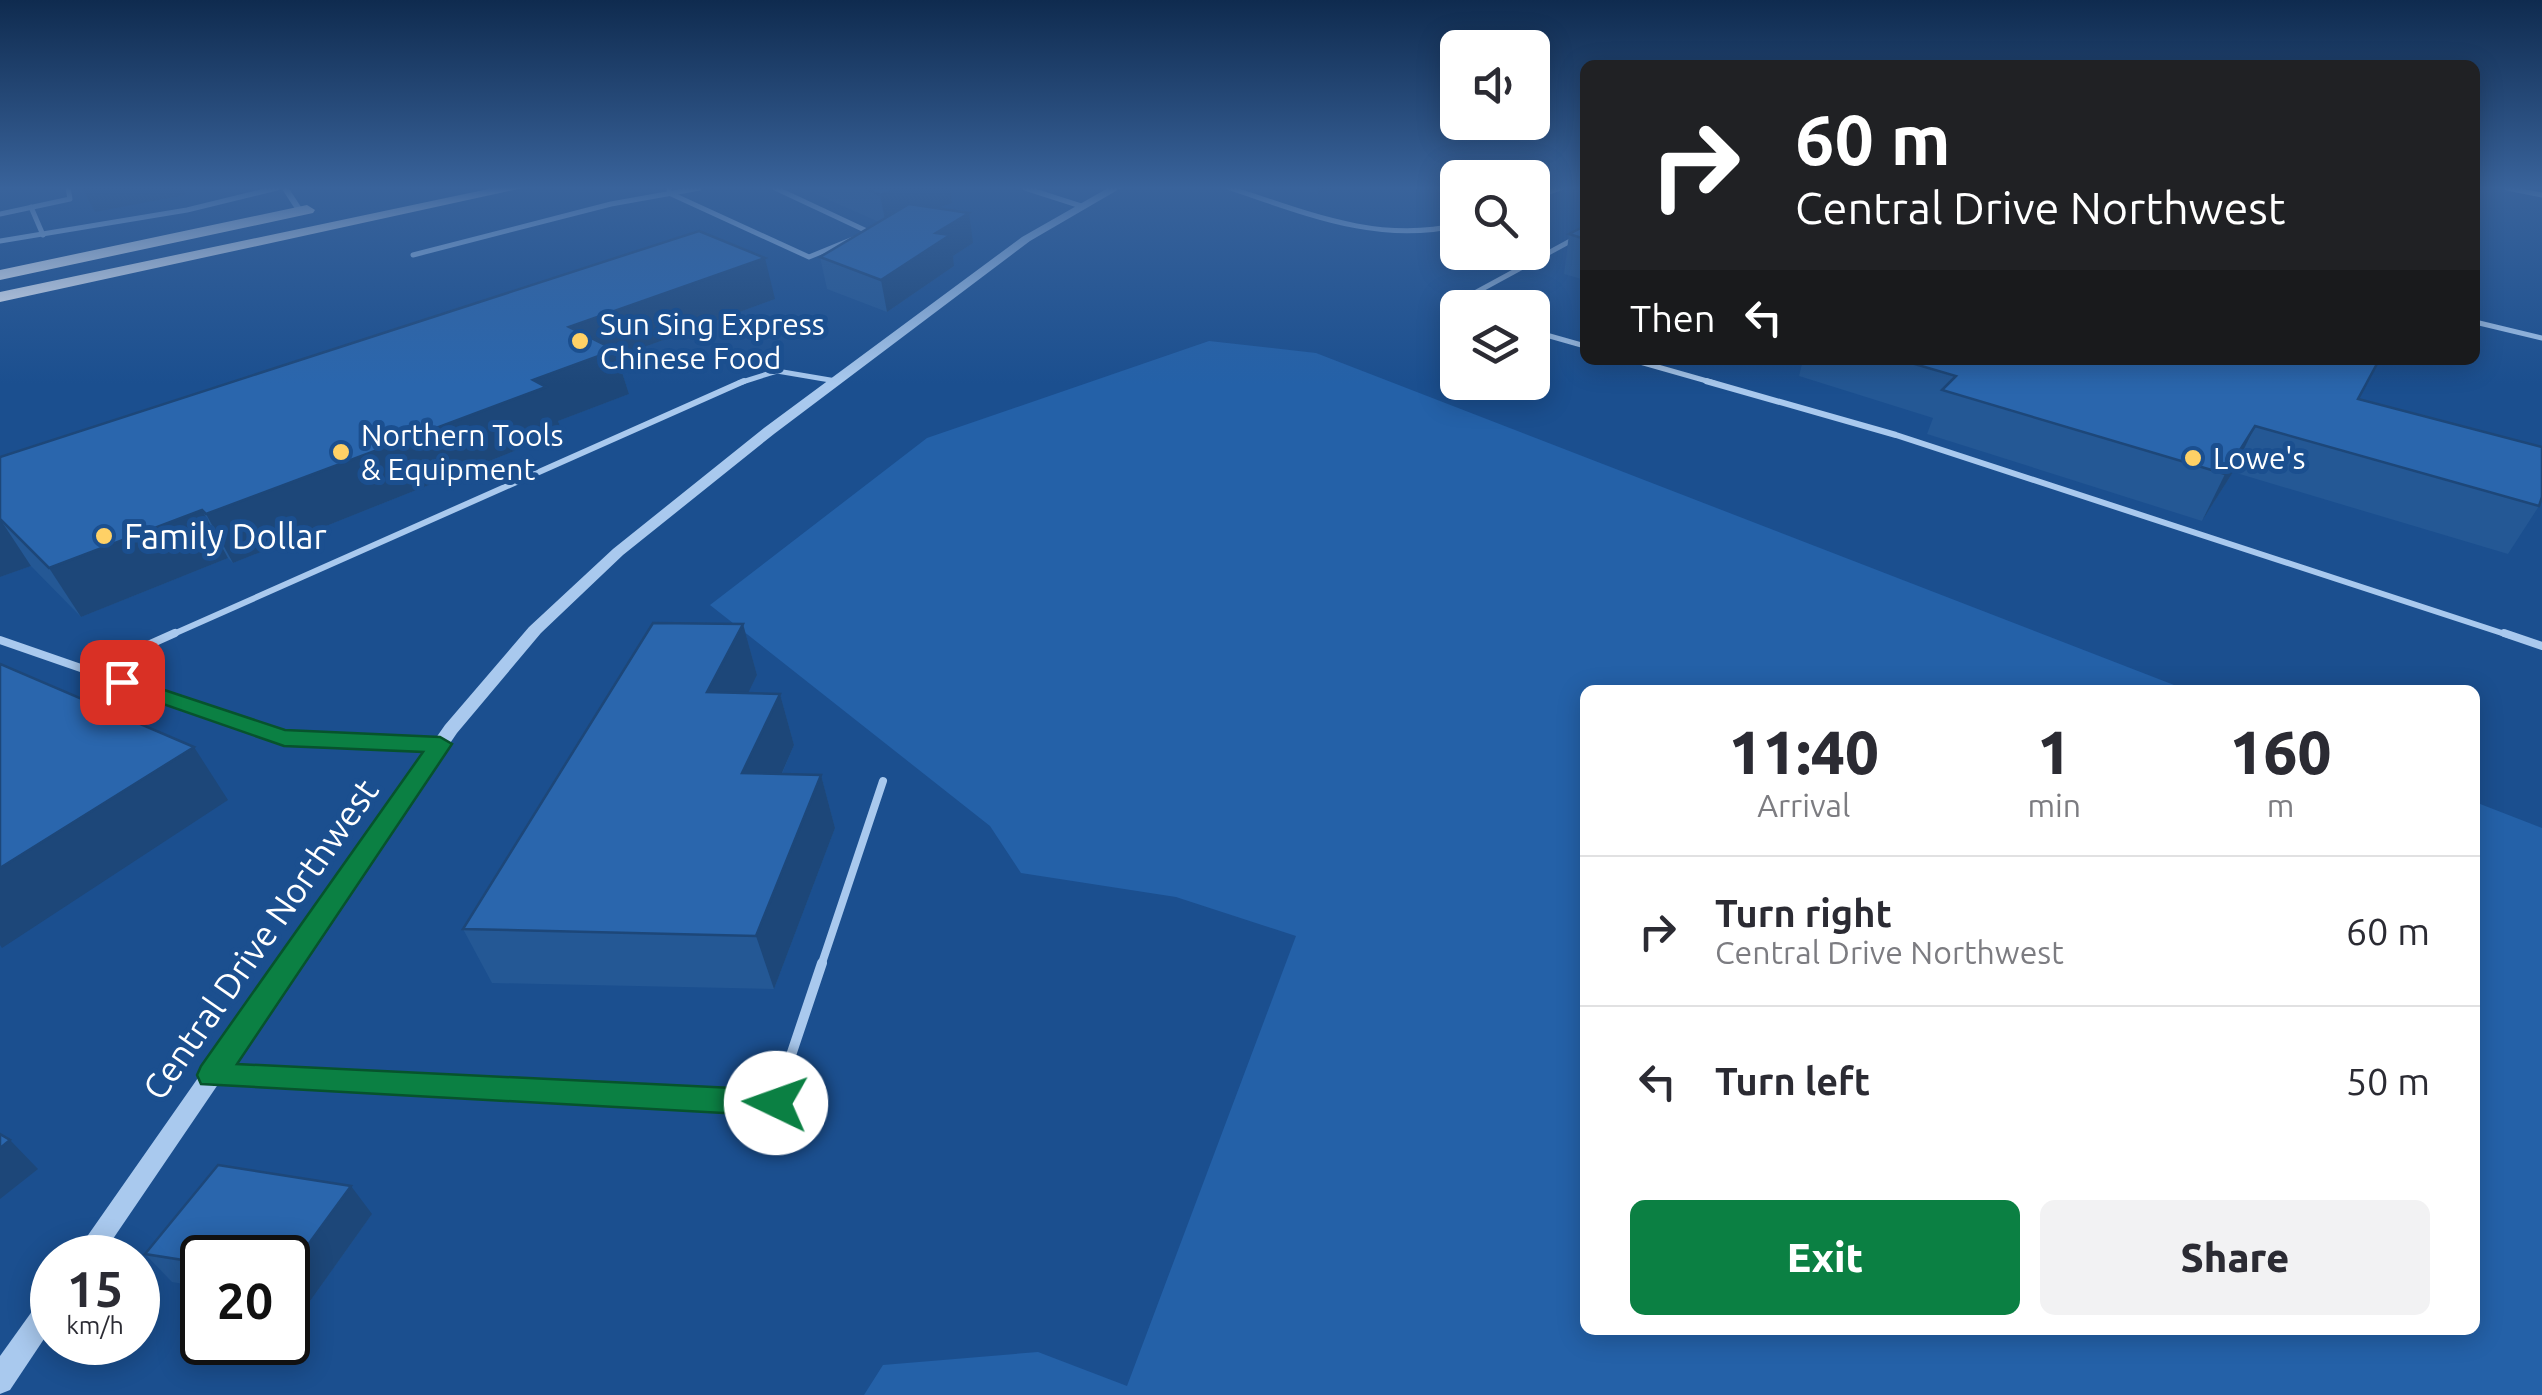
<!DOCTYPE html>
<style>
body{margin:0;font-family:Ubuntu,sans-serif;background:#f2f2f3;color:#2b2b33;height:100vh;display:flex;flex-direction:column;font-size:38px;white-space:nowrap}
*{box-sizing:border-box;margin:0}
p{font-size:32px;color:#7c7c81}
.icon{flex:none;width:55px;height:55px;fill:none;stroke:currentColor;stroke-width:2;stroke-linecap:round;stroke-linejoin:round}
.map{position:relative;flex:1;overflow:hidden}
.panel{position:absolute;left:1580px;top:685px;width:900px;height:650px;display:flex;flex-direction:column;background:#fff;border-radius:15px;box-shadow:0 5px 25px #0003}
.panel>*{flex:none}
.banner{position:absolute;left:1580px;top:60px;width:900px;height:305px;border-radius:15px;box-shadow:0 5px 25px #0003;background:#202124;color:#fff;overflow:hidden}
.buttons{position:absolute;left:1440px;top:30px;display:grid;gap:20px}
.buttons a{display:grid;place-items:center;width:110px;height:110px;border-radius:15px;background:#fff;box-shadow:0 5px 25px #0003;font-size:50px}
.speed{position:absolute;left:30px;top:1235px;display:flex;gap:20px;font-size:50px;font-weight:700;text-align:center}
.speed>*{display:grid;place-content:center;width:130px;height:130px;border-radius:50%;background:#fff;box-shadow:0 5px 25px #0003;line-height:1}
.speed small{font-size:25px;font-weight:400}
.speed .limit{border:5px solid #111;border-radius:15px;background:#fff;color:#111}
.pin{position:absolute;display:grid;place-items:center;width:85px;height:85px;color:#fff;margin:-42px;border-radius:20px;box-shadow:0 5px 15px #0006}
.me{position:absolute;width:110px;margin:-55px;rotate:273deg;stroke-linejoin:round;filter:drop-shadow(0 0 8px #0008)}
.turn{display:flex;align-items:center;gap:35px;height:210px;padding:0 50px;font-size:45px}
.turn .icon{width:130px;height:130px;stroke-width:2.5}
.turn b{display:block;font-size:70px;line-height:85px}
.then{display:flex;align-items:center;height:95px;padding:0 50px;background:#0003;gap:20px;font-size:38px}
.eta{display:flex;justify-content:space-evenly;align-items:center;height:170px;text-align:center}
.eta b{font-size:60px;font-weight:800;line-height:70px}
.action{display:flex;gap:20px;margin-top:auto;padding:20px 50px}
.action a{flex:1;height:115px;border-radius:15px;background:#0b8043;color:#fff;font-size:40px;font-weight:800;line-height:115px;text-align:center}
.action a+a{background:#f2f2f3;color:#2b2b33}
ul{padding:0;list-style:none}
li{display:flex;align-items:center;gap:30px;height:150px;padding:0 50px;border-top:2px solid #e1e1e2}
li div{flex:1}
li b{display:block;font-size:38px}
li em{font-style:normal}
.map>svg:first-child{display:block}
</style>
<div class="map">
<svg width="2542" height="1395" viewBox="0 0 2542 1395">
<rect width="100%" height="100%" fill="#1b4f8f"/>
<polygon fill="#2461a8" points="1209,341 1316,353 2187,690 1585,690 1585,1330 2475,1330 2475,802 2542,828 2542,1395 864,1395 883,1365 1038,1352 1127,1386 1296,936 1176,897 1021,873 990,826 710,605 927,438"/>
<g fill="none" stroke-linecap="round" stroke-linejoin="round">
<g stroke="#a9c9ee" stroke-width="5">
<polyline points="669,188 669,193 809,257 853,239"/>
<polyline points="775,188 871,233"/>
<polyline points="1025,188 1081,206"/>
<path d="M1230,188C1306,213 1378,244 1458,225"/>
<polyline points="2507,188 2542,195"/>
<polyline points="1532,198 1561,188"/>
<polyline points="31,207 43,235"/>
<polyline points="0,214 70,199 68,188"/>
<polyline points="0,241 187,210 277,188"/>
<polyline points="413,255 611,204 700,188"/>
<polyline points="1458,310 1449,307 1585,233"/>
<polyline points="2475,322 2542,338"/>
<polyline points="1532,331 1585,346"/>
<polyline points="1633,360 1714,383"/>
<polyline points="739,383 777,371 836,381"/>
</g>
<g stroke="#a9c9ee" stroke-width="6">
<polyline points="1706,381 1896,435 2511,636"/>
<polyline points="169,636 744,381"/>
</g>
<g stroke="#a9c9ee" stroke-width="8">
<polyline points="2504,633 2542,646"/>
<polyline points="0,640 283,738 439,744"/>
<polyline points="90,671 175,633"/>
<polyline points="821,966 883,781"/>
</g>
<polyline stroke="#a9c9ee" stroke-width="10" points="216,1075 775,1103 822,963"/>
<polyline stroke="#a9c9ee" stroke-width="6" points="285,188 300,211"/>
<g fill="#a9c9ee" fill-rule="evenodd">
<polygon points="1108,188 1121,188 1030,241 774,434 623,555 541,633 457,733 100,1258 72,1258 445,725 529,627 613,549 764,428 1022,237"/>
<polygon points="52,1292 52,1327 10,1390 0,1394 0,1356 43,1296"/>
</g>
<g fill="#f8faff" fill-rule="evenodd">
<polygon points="493,188 523,188 0,302 0,292"/>
<polygon points="307,205 315,210 313,213 0,280 0,270"/>
</g>
</g>
<g fill="#245895">
<polygon points="802,188 950,188 952,203 937,208 973,243 953,256 954,266 887,312 827,289 820,257 879,222"/>
<polygon points="1298,188 1332,188 1318,194"/>
<polygon points="1585,226 1585,280 1564,274 1569,234"/>
<polygon points="775,299 617,357 629,394 558,421 562,432 233,563 228,558 81,617 31,566 0,577 0,457"/>
<polygon points="1803,360 2379,360 2358,399 2539,506 2508,554 2233,472 2202,521 1927,434 1933,418 1799,376"/>
<polygon points="743,624 757,675 748,693 780,694 794,745 782,774 821,775 835,828 774,989 492,983 463,929"/>
<polygon points="372,1214 308,1304 288,1301 288,1258 202,1258 202,1287 172,1282 145,1254"/>
</g>
<g fill="#1d4779">
<polygon points="82,188 182,188 185,195 95,212"/>
<polygon points="902,188 950,188 952,203 886,225 880,195"/>
<polygon points="1318,188 1332,188 1318,194"/>
<polygon points="969,213 973,243 953,256 954,266 887,312 881,280 936,233"/>
<polygon points="765,258 775,299 617,357 629,394 558,421 562,432 233,563 206,514 533,380 569,327"/>
<polygon points="2255,426 2233,472 2202,521 2225,474"/>
<polygon points="202,510 228,558 81,617 49,568"/>
<polygon points="0,519 31,566 0,577"/>
<polygon points="743,624 757,675 723,744 707,692"/>
<polygon points="780,694 794,745 759,826 742,773"/>
<polygon points="194,747 228,800 2,948 0,945 0,868"/>
<polygon points="821,775 835,828 774,989 756,936"/>
<polygon points="10,1140 38,1169 0,1199 0,1148"/>
<polygon points="351,1186 372,1214 308,1304 288,1280 288,1272"/>
</g>
<g fill="#2a66ad" stroke="#1d4779" stroke-width="2.5">
<polygon points="865,188 902,188 880,195"/>
<polygon points="909,204 969,213 936,233 950,235 881,280 820,257"/>
<polygon points="1585,226 1585,239 1569,234"/>
<polygon points="699,231 765,258 569,327 615,350 533,380 546,387 206,514 202,510 49,568 0,519 0,457"/>
<polygon points="1901,360 2379,360 2358,399 2542,447 2542,497 2539,506 2255,426 2225,474 1942,390 1956,376"/>
<polygon points="653,623 743,624 707,692 780,694 742,773 821,775 756,936 463,929"/>
<polygon points="0,664 194,747 0,868"/>
<polygon points="0,1134 10,1140 0,1148"/>
<polygon points="218,1165 351,1186 288,1272 288,1258 202,1258 202,1263 145,1254"/>
</g>
<linearGradient id="sky" x2="0" y2="1"><stop stop-color="#0f2b4f"/><stop offset="0.49" stop-color="#39639b"/><stop offset="1" stop-color="#39639b" stop-opacity="0"/></linearGradient>
<rect width="2542" height="384" fill="url(#sky)"/>
<polygon fill="#0b8043" stroke="#07532c" stroke-width="2.5" points="122,676 285,730 440,737 452,744 237,1064 776,1090 786,1093 791,1103 786,1112 776,1116 201,1084 197,1075 201,1066 423,752 284,746 114,687 111,682"/>
<g fill="#ffd166" stroke="#1b4f8f" stroke-width="4">
<circle cx="580" cy="341" r="10"/>
<circle cx="341" cy="452" r="10"/>
<circle cx="2193" cy="458" r="10"/>
<circle cx="104" cy="536" r="10"/>
</g>
<g text-anchor="middle" dominant-baseline="central" stroke-width="10" stroke-linejoin="round" paint-order="stroke">
<g font-size="30" fill="#fff" stroke="#1b4f8f" text-anchor="start">
<text x="600" y="324">Sun Sing Express<tspan x="600" dy="34">Chinese Food</tspan></text>
<text x="361" y="435">Northern Tools<tspan x="361" dy="34">&amp; Equipment</tspan></text>
<text x="2213" y="458">Lowe's</text>
</g>
<g font-size="35" fill="#fff" stroke="#1b4f8f" text-anchor="start">
<text x="124" y="536">Family Dollar</text>
</g>
<g font-size="35" fill="#fff" stroke="#1b4f8f">
<text transform="translate(260 939) rotate(-55)">Central Drive Northwest</text>
</g>
</g>
</svg>
<div class="buttons">
<a><svg class="icon" aria-label="sound" viewBox="0 0 24 24"><path d="M4 9h4l5-4v14l-5-4H4zM17 9q2 3 0 6"/></svg></a>
<a><svg class="icon" aria-label="search" viewBox="0 0 24 24"><circle cx="10" cy="10" r="6"/><path d="M15 15l6 6"/></svg></a>
<a><svg class="icon" aria-label="layers" viewBox="0 0 24 24"><path d="M12 4l9 5-9 5-9-5zM3 14l9 5 9-5"/></svg></a>
</div>
<div class="speed"><div>15<small>km/h</small></div><div class="limit">20</div></div>
<div class="pin" style="left:122px;top:682px;background:#d93025"><svg class="icon" aria-label="arrive" viewBox="0 0 24 24"><path d="M6 21V4h12l-3 4 3 4H6"/></svg></div>
<svg class="me" style="left:776px;top:1103px" viewBox="-20 -20 40 40"><circle r="19" fill="#fff"/><path d="M0-13L10 11 0 6-10 11z" fill="#0b8043"/></svg>
<div class="banner">
<div class="turn"><svg class="icon" aria-label="right" viewBox="0 0 24 24"><path d="M7 20v-9h11M14 6l5 5-5 5"/></svg><div><b>60 m</b>Central Drive Northwest</div></div>
<div class="then">Then<svg class="icon" aria-label="left" viewBox="0 0 24 24"><path d="M17 20v-9H6M10 6l-5 5 5 5"/></svg></div>
</div>
<section class="panel">
<div class="eta">
<div><b>11:40</b><p>Arrival</p></div>
<div><b>1</b><p>min</p></div>
<div><b>160</b><p>m</p></div>
</div>
<ul>
<li><svg class="icon" aria-label="right" viewBox="0 0 24 24"><path d="M7 20v-9h11M14 6l5 5-5 5"/></svg><div><b>Turn right</b><p>Central Drive Northwest</p></div><em>60 m</em></li>
<li><svg class="icon" aria-label="left" viewBox="0 0 24 24"><path d="M17 20v-9H6M10 6l-5 5 5 5"/></svg><div><b>Turn left</b></div><em>50 m</em></li>
</ul>
<div class="action"><a>Exit</a><a>Share</a></div>
</section>
</div>
